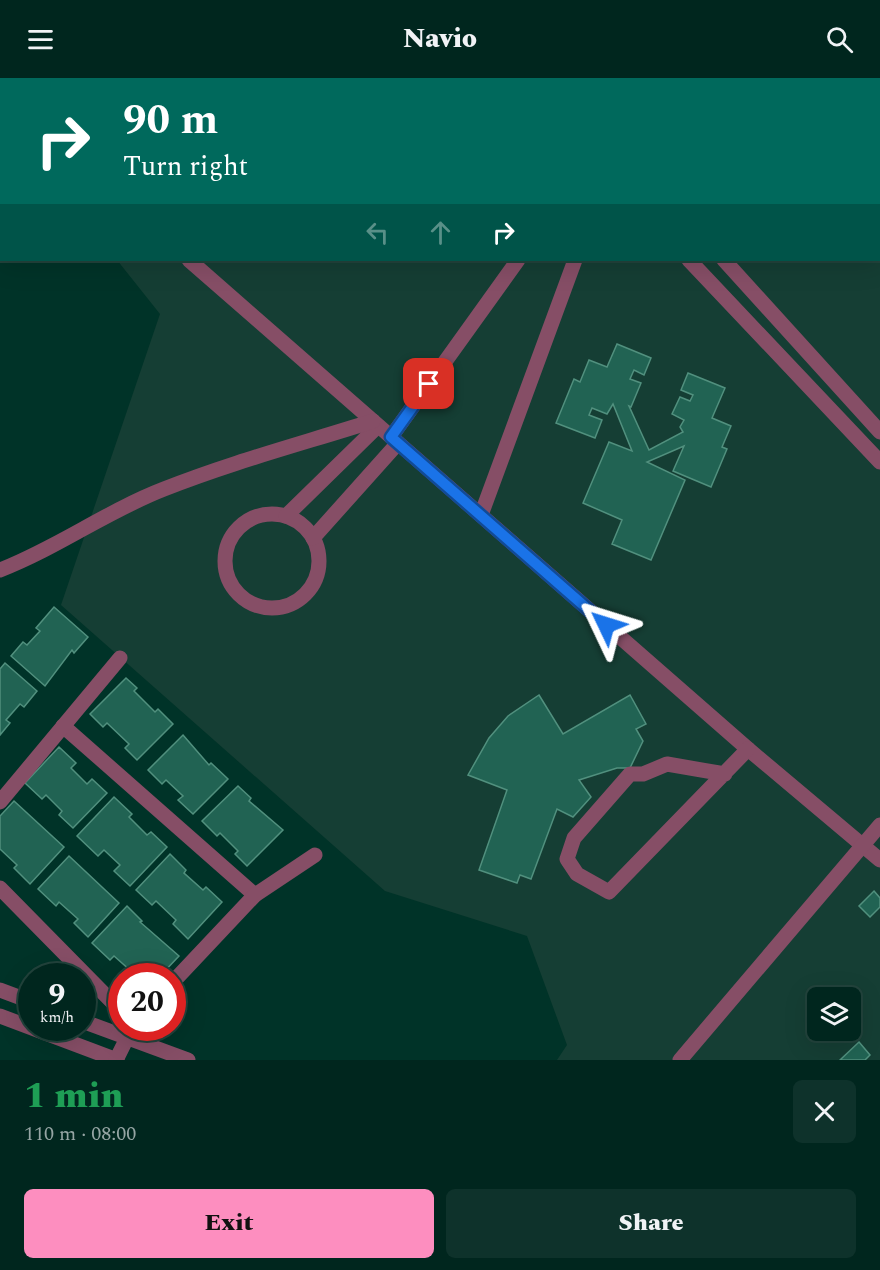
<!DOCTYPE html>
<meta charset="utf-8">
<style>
body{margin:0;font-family:Spectral,serif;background:#0e322b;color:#f1f3f6;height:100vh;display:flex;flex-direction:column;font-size:22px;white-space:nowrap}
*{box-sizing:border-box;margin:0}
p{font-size:20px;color:#95a5a4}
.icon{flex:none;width:33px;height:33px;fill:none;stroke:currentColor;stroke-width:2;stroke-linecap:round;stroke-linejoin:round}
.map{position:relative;height:982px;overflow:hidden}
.panel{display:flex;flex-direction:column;background:#00261e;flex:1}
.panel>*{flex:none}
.banner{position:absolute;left:0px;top:0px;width:880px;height:183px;box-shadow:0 6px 24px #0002,0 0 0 2px #22433c;background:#00695c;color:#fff;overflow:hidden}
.buttons{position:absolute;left:807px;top:909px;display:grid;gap:12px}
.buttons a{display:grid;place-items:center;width:54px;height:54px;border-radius:9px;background:#00261e;box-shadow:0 6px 24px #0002,0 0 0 2px #22433c;font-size:30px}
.speed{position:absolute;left:18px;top:885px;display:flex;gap:12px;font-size:30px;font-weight:700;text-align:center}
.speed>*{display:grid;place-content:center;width:78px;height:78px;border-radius:50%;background:#00261e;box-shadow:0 6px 24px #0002,0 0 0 2px #22433c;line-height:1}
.speed small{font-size:15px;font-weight:400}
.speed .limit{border:9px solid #d22;background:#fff;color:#111}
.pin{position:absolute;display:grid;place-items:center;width:51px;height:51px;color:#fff;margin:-26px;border-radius:12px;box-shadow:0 3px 9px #0006}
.me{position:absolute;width:66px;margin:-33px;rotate:311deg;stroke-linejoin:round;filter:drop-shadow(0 0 4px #0008)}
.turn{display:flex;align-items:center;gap:21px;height:126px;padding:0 24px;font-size:27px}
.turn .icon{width:78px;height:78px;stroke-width:2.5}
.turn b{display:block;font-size:42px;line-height:51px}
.lanes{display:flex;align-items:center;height:57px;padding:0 24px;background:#0003;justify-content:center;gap:30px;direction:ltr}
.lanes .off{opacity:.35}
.round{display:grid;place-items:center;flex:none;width:63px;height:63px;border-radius:9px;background:#0e322b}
.summary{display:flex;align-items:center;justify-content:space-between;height:102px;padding:0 24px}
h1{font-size:36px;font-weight:800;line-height:45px;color:#1e9e55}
.button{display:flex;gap:12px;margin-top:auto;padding:12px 24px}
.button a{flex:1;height:69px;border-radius:9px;background:#fd8ebf;color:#111;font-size:24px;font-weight:800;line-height:69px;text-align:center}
.button a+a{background:#0e322b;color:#f1f3f6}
header{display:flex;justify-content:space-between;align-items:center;height:78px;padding:0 24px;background:#00261e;font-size:27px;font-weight:800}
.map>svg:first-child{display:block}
</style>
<header><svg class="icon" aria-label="menu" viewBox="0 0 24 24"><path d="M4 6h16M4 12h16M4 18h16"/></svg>Navio<svg class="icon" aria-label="search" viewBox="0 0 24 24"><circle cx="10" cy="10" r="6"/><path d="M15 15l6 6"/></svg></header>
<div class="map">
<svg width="880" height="982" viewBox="0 0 880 982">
<rect width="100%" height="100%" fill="#003328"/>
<path fill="#153e34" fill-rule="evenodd" d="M0,0H880V982H557L567,967L527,858L385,813L61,527L160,236L117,182H879V2H2L1,62ZM818,920H850V952H818Z"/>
<g fill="#216353" stroke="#51907e" stroke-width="1.5">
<polygon points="617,266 651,280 644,297 634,292 630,301 641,305 631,329 629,328 649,372 683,354 680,349 684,342 672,336 680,319 690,323 693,317 681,312 688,295 725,310 712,340 731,348 722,369 727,371 711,409 673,393 684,368 647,384 685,402 651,482 612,466 622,442 583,425 609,364 632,373 613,326 607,336 592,330 589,337 602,342 595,360 556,345 574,301 580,304 589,282 607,289"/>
<polygon points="54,529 88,559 74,575 72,572 45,608 11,578 23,564 27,567 40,553 36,550"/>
<polygon points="5,585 37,613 24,629 20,626 6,642 10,645 0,657 0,591"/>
<polygon points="126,600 137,610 134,613 155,634 158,631 173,646 137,682 125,670 129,666 107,645 103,649 90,636"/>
<polygon points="539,617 563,656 630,617 646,646 636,651 643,663 630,690 617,690 579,702 591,719 573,739 557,731 531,801 520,797 517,805 479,792 507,712 468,697 489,660 508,638"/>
<polygon points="183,657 209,687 211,685 228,701 193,736 178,722 183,718 166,702 162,706 148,692"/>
<polygon points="59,669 76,685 71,690 87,706 92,701 107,715 73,750 59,737 62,733 46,717 42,721 25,705"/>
<polygon points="238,708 251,720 249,723 283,752 247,788 235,776 238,773 220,755 217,758 202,743"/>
<polygon points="114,719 132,736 129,739 147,757 151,754 167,769 130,808 114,793 120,787 104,772 98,778 77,758"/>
<polygon points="14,723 64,769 30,806 14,790 17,787 0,771 0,738"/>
<polygon points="170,776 186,792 184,795 203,812 206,809 222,824 188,861 173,846 176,842 156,823 152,827 136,812"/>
<polygon points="69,778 119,825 88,859 74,845 78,841 59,824 56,828 38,811"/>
<polygon points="874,813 880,820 880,829 870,839 859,828"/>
<polygon points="127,828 142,843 140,844 179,878 160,898 127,898 132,894 114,878 110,882 92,865"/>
<polygon points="859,964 870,977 865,982 840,982"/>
</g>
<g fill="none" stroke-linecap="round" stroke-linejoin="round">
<g stroke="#864e66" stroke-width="15">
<polyline points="349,0 349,2"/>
<polyline points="556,0 558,2"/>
<polyline points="530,2 531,0"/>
<polyline points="651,2 652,0"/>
<polyline points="0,16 2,17"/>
<polyline points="189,182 748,671 880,782"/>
<polyline points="689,182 880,384"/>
<polyline points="724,182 880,354"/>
<polyline points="391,359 518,182"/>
<circle cx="272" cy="483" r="47"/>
<polyline points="481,437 575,182"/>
<polyline points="286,438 378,348"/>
<polyline points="313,460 398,365"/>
<path d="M0,492C57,470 107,433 164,411C232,384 304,365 373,343"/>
<polyline points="63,648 255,817"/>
<polyline points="725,696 667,686 643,696 630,696 574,760 567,781 577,796 609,814 748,671"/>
<polyline points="0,724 120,580"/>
<polyline points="0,810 122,934"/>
<polyline points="172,905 255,817 315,777"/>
<polyline points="0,912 32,924"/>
<polyline points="0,938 117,982"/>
<polyline points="82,943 188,982"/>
<polyline points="116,982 132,950"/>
<polyline points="680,982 880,747"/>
</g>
</g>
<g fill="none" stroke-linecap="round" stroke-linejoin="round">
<g stroke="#114b97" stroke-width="15">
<polyline id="route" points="429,306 391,359 606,547"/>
</g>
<use href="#route" stroke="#1a73e8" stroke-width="10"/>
</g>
</svg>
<div class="buttons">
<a><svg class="icon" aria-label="layers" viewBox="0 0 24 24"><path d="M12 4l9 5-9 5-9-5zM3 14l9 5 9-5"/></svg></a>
</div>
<div class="speed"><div>9<small>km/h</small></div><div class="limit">20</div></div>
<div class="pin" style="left:429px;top:306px;background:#d93025"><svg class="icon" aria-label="arrive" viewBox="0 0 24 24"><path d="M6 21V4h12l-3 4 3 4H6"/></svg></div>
<svg class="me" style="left:606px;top:547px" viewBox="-20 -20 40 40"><path d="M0-17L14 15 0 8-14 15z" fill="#1a73e8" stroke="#fff" stroke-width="4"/></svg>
<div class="banner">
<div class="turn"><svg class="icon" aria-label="right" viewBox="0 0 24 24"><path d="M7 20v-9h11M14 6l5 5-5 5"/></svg><div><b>90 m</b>Turn right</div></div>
<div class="lanes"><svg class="icon off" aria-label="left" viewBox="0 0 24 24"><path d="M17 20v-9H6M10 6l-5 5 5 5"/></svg><svg class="icon off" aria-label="ahead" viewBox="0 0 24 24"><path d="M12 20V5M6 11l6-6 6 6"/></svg><svg class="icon" aria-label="right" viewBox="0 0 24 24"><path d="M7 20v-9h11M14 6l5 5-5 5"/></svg></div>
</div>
</div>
<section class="panel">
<div class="summary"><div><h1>1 min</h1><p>110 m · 08:00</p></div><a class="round"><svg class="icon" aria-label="close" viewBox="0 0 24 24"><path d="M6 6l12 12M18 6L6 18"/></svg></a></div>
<div class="button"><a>Exit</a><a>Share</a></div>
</section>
